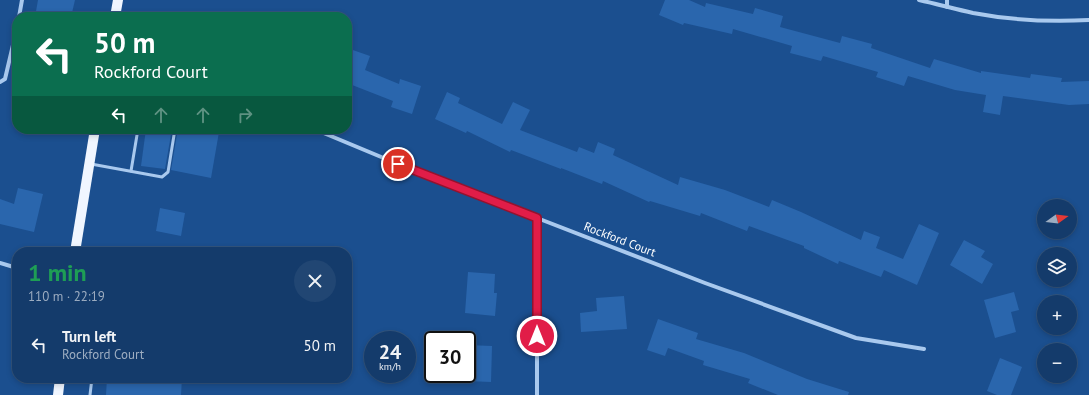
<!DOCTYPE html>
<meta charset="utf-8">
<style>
body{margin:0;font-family:"PT Sans",sans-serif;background:#214673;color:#f1f3f6;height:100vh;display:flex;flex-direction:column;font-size:15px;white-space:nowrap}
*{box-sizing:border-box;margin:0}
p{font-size:13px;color:#9dadc1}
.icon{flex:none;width:22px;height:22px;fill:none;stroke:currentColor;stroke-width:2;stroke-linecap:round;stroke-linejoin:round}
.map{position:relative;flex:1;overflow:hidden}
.panel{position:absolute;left:12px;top:247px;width:340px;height:136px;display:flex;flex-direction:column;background:#143b6b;border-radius:16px;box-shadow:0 2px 6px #0003,0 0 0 1px #33557e}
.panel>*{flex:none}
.top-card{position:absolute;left:12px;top:12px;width:340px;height:122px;border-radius:16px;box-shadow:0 2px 6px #0003,0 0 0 1px #33557e;background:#0b6e4f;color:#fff;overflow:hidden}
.needle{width:26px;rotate:75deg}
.controls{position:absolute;left:1037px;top:199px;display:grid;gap:8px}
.controls a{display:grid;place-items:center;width:40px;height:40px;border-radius:50%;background:#143b6b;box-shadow:0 2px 6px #0003,0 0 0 1px #33557e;font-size:20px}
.speed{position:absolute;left:364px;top:331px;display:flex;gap:8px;font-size:20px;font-weight:700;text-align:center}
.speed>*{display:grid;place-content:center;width:52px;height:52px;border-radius:50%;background:#143b6b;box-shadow:0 2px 6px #0003,0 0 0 1px #33557e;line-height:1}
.speed small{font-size:10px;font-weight:400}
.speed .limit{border:2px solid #111;border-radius:6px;background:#fff;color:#111}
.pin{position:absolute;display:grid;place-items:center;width:34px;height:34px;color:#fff;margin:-17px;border:2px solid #fff;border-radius:50%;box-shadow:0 1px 4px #0007}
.me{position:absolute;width:44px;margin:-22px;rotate:0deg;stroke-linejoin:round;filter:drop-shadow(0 0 3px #0008)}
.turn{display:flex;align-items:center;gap:14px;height:84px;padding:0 16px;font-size:18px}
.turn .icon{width:52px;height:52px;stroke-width:2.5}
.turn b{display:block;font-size:28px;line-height:34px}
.lanes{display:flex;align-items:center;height:38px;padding:0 16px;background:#0003;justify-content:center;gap:20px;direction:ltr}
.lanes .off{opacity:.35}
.round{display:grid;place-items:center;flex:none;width:42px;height:42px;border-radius:21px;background:#214673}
.summary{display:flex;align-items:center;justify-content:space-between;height:68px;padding:0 16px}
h1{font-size:24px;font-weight:700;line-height:30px;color:#1e9e55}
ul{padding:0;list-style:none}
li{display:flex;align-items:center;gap:12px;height:60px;padding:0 16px}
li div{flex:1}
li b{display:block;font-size:15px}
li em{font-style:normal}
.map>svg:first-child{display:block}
</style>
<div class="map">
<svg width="1089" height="395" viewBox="0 0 1089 395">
<rect width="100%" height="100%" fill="#1b4f8f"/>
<g fill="#2a66ad">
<polygon points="38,0 75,0 71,17 35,17"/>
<polygon points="665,0 689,0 705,7 706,3 753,14 755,8 783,16 780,27 840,43 842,36 872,44 871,48 930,68 934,59 981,73 981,71 1030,78 1031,74 1062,78 1061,82 1089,81 1089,104 1069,105 1003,96 1000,115 983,112 986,95 955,90 908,76 904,86 876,77 878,72 823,56 821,61 790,53 792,46 733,29 732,34 684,23 683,25 659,15"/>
<polygon points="347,48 370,56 365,70 399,84 400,79 421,86 412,114 391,107 393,101 347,83"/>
<polygon points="447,92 460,98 458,103 502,124 513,102 530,110 520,130 577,152 579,147 594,153 598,142 615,149 613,155 678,185 680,177 725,190 769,207 772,200 801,212 861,240 864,231 880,237 876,248 903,259 919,224 939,233 917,285 884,270 881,277 839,261 838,264 804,248 804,246 749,226 747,231 701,213 700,216 650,201 649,202 603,181 602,184 561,168 561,169 511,150 510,152 467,131 466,133 435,119"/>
<polygon points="146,129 172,129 165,169 141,166"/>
<polygon points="178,129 206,129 219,132 211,178 171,170"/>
<polygon points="18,188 43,194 34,232 0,224 0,199 14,204"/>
<polygon points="160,208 185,213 181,236 156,231"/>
<polygon points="964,240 985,251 981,257 993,264 982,284 950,265"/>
<polygon points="468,272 495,274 494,293 497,293 495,316 465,313"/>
<polygon points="1014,292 1019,310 1011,312 1016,332 995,338 984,300"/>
<polygon points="624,296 627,329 581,332 580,313 597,311 596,298"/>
<polygon points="658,319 698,333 696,339 744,353 807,379 849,392 848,395 778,395 748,383 750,379 703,365 704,361 668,348 665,356 647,350"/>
<polygon points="467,345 492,346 491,382 467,381"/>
<polygon points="1000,358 1022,367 1011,395 997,395 987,391"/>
<polygon points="107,378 182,378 181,395 106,395"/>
</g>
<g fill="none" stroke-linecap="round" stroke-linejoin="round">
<g stroke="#a9c9ee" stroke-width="3">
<polyline points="91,164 162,177 168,172 175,129"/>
<polyline points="131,171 138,129"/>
<polyline points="90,395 92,378"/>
</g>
<g stroke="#a9c9ee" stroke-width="4">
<path d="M919,0C937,4 955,9 973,13C1010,20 1051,22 1089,20"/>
<polyline points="947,7 947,0"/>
<polyline points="19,17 22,0"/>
<polyline points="0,82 5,79 17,28"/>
<polyline points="314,129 398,164 537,218 705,283 856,338 924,349"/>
<polyline points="537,218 537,395"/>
<polyline points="0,263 17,268"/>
</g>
<g stroke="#f0f6ff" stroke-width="10">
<polyline points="115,17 118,0"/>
<polyline points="75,252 95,129"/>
<polyline points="58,395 60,378"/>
</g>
</g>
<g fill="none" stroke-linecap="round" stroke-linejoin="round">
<g stroke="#92132f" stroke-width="10">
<polyline id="route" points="398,164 537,218 537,336"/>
</g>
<use href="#route" stroke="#e11d48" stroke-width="7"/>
</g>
<g text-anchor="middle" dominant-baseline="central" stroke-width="4" stroke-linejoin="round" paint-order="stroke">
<g font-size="12" fill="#fff" stroke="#1b4f8f">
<text transform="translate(620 239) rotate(21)">Rockford Court</text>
</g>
</g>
</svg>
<div class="controls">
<a><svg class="needle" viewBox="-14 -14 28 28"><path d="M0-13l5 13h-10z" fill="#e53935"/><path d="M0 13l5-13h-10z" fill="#9dadc1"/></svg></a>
<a><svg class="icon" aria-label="layers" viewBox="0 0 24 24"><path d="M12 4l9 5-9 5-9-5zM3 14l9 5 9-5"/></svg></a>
<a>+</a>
<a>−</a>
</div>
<div class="speed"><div>24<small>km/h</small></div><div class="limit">30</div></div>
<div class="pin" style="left:398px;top:164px;background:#d93025"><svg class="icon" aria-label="arrive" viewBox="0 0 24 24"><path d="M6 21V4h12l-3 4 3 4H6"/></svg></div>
<svg class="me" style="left:537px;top:336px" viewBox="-20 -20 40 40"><circle r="17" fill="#e11d48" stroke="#fff" stroke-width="3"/><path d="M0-11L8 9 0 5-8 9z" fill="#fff"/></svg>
<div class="top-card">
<div class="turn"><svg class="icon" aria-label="left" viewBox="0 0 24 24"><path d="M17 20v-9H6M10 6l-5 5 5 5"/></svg><div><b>50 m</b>Rockford Court</div></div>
<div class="lanes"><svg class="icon" aria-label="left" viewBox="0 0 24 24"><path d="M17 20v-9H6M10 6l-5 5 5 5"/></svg><svg class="icon off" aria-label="ahead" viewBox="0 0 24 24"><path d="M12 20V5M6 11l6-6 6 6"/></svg><svg class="icon off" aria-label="ahead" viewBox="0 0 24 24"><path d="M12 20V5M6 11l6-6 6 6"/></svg><svg class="icon off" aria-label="right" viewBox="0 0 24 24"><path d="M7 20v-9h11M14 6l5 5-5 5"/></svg></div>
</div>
<section class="panel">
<div class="summary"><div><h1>1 min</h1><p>110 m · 22:19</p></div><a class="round"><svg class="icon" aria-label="close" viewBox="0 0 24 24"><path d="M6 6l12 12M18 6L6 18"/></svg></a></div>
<ul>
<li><svg class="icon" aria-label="left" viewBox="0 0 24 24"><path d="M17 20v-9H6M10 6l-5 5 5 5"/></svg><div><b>Turn left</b><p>Rockford Court</p></div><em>50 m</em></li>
</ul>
</section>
</div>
